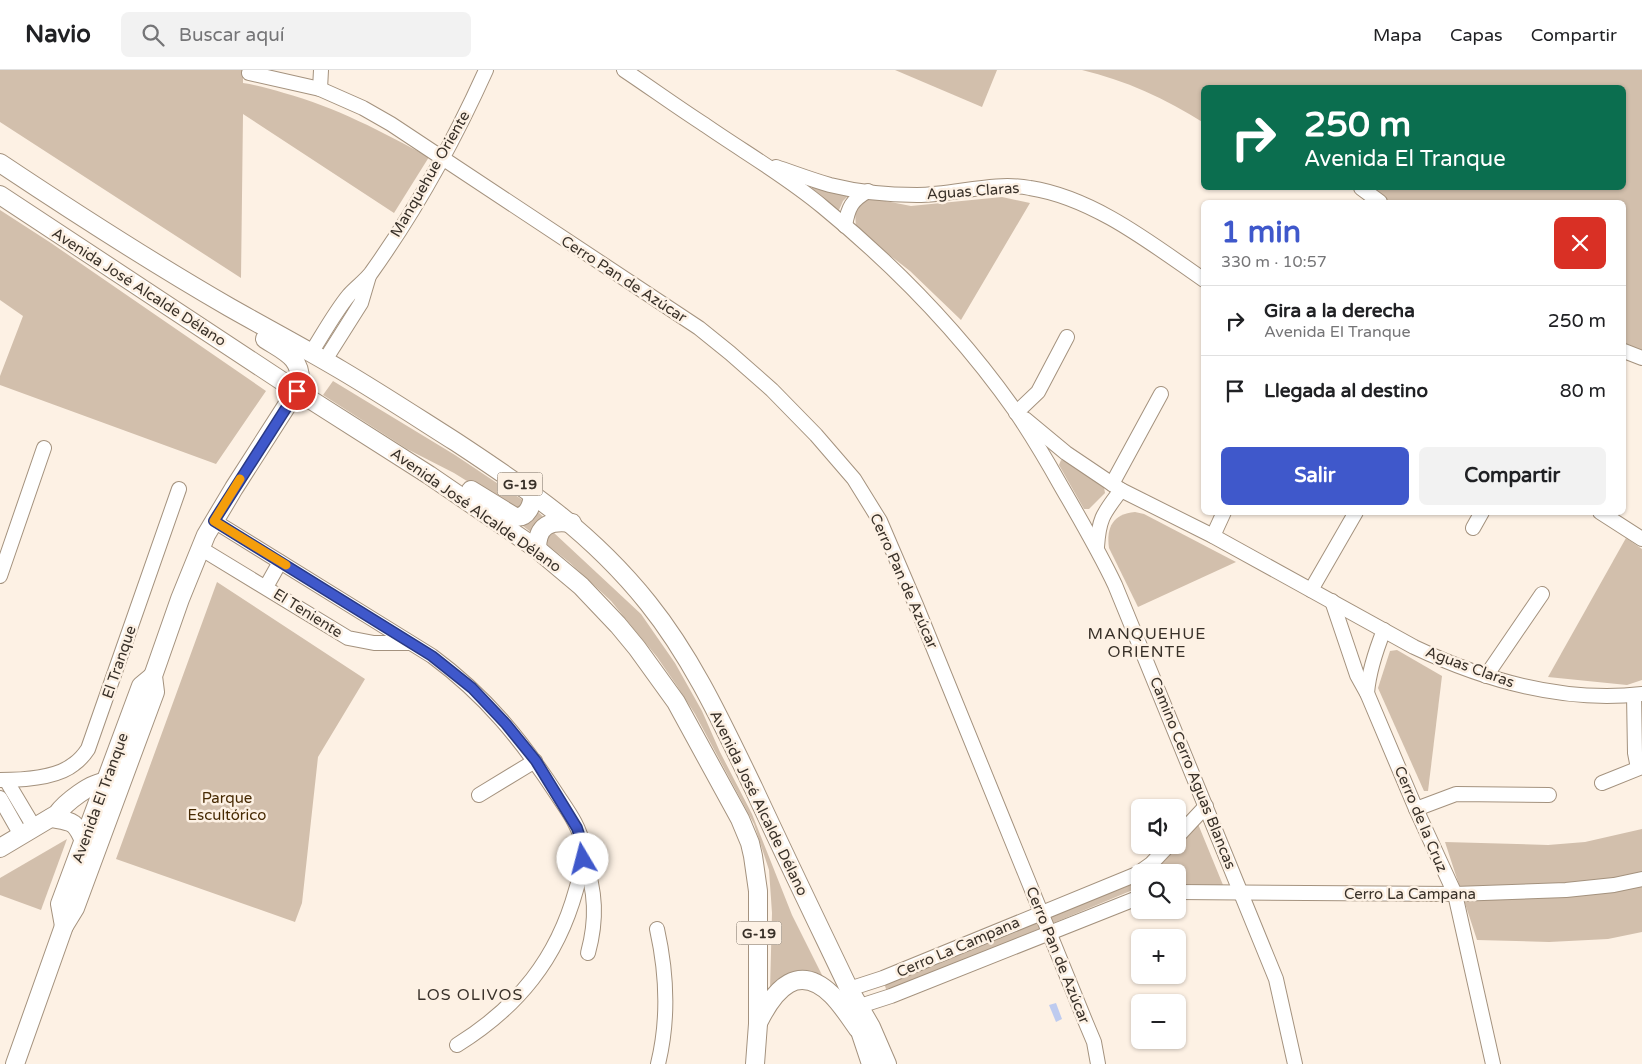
<!DOCTYPE html>
<html lang="es">
<meta charset="utf-8">
<style>
body{margin:0;font-family:"Varela Round",sans-serif;background:#f2f2f2;color:#202124;height:100vh;display:flex;flex-direction:column;font-size:19px;white-space:nowrap}
*{box-sizing:border-box;margin:0}
p{font-size:16px;color:#757577}
.icon{flex:none;width:28px;height:28px;fill:none;stroke:currentColor;stroke-width:2;stroke-linecap:round;stroke-linejoin:round}
.map{position:relative;flex:1;overflow:hidden}
.drawer{position:absolute;left:1201px;top:130px;width:425px;height:315px;display:flex;flex-direction:column;background:#fff;border-radius:8px;box-shadow:0 1px 4px #0004}
.drawer>*{flex:none}
.hud{position:absolute;left:1201px;top:15px;width:425px;height:105px;border-radius:8px;box-shadow:0 1px 4px #0004;background:#0b6e4f;color:#fff;overflow:hidden}
.fabs{position:absolute;left:1131px;top:729px;display:grid;gap:10px}
.fabs a{display:grid;place-items:center;width:55px;height:55px;border-radius:8px;background:#fff;box-shadow:0 1px 4px #0004;font-size:25px}
.pin{position:absolute;display:grid;place-items:center;width:42px;height:42px;color:#fff;margin:-21px;border:2px solid #fff;border-radius:50%;box-shadow:0 1px 5px #0007}
.me{position:absolute;width:55px;margin:-28px;rotate:352deg;stroke-linejoin:round;filter:drop-shadow(0 0 4px #0008)}
.turn{display:flex;align-items:center;gap:18px;height:105px;padding:0 20px;font-size:22px}
.turn .icon{width:65px;height:65px;stroke-width:2.5}
.turn b{display:block;font-size:35px;line-height:42px}
.round{display:grid;place-items:center;flex:none;width:52px;height:52px;border-radius:8px;background:#f2f2f2}
.summary{display:flex;align-items:center;justify-content:space-between;height:85px;padding:0 20px}
h1{font-size:30px;font-weight:700;line-height:38px;color:#3f58cb}
.action{display:flex;gap:10px;margin-top:auto;padding:10px 20px}
.action a{flex:1;height:58px;border-radius:8px;background:#3f58cb;color:#fff;font-size:20px;font-weight:700;line-height:58px;text-align:center}
.action a+a{background:#f2f2f2;color:#202124}
ul{padding:0;list-style:none}
li{display:flex;align-items:center;gap:15px;height:70px;padding:0 20px;border-top:1px solid #e0e0e0}
li div{flex:1}
li b{display:block;font-size:19px}
li em{font-style:normal}
header{display:flex;align-items:center;gap:30px;box-sizing:border-box;height:70px;padding:0 25px;background:#fff;border-bottom:1px solid #e0e0e0}
header strong{font-size:24px}
nav{display:flex;gap:28px;margin-inline-start:auto;font-size:18px}
.search{width:350px;height:45px;background:#f2f2f2;display:flex;align-items:center;gap:12px;box-sizing:border-box;padding:0 18px;border-radius:8px;color:#757577;font-size:19px}
.map>svg:first-child{display:block}
</style>
<header>
<strong>Navio</strong>
<div class="search"><svg class="icon" aria-label="search" viewBox="0 0 24 24"><circle cx="10" cy="10" r="6"/><path d="M15 15l6 6"/></svg>Buscar aquí</div>
<nav><a>Mapa</a><a>Capas</a><a>Compartir</a></nav>
</header>
<div class="map">
<svg width="1642" height="994" viewBox="0 0 1642 994">
<rect width="100%" height="100%" fill="#fdf1e4"/>
<g fill="#d2bfac">
<path d="M0,0H243V13C257,15 271,19 284,23C336,37 382,62 429,87L394,143L243,44L241,208L0,52Z"/>
<polygon points="895,0 997,0 982,37"/>
<path d="M1082,0H1642V285L1624,277V132H1381L1358,118H1624V18H1204V53C1166,29 1125,10 1082,0Z"/>
<polygon points="812,117 846,125 847,127 843,131 839,140 836,140 812,119"/>
<polygon points="865,127 911,136 1002,127 1030,133 961,250 910,201 856,159 855,141"/>
<polygon points="0,140 51,173 266,321 216,394 0,315 0,306 23,246 0,230"/>
<polygon points="333,311 455,385 524,431 517,442 454,403 407,379 323,325"/>
<polygon points="1061,390 1065,391 1104,417 1105,423 1089,439 1084,439 1059,395"/>
<polygon points="538,442 548,451 532,463 523,456 530,451"/>
<path d="M1135,442L1144,444L1236,492L1138,537L1109,478C1106,457 1113,444 1135,442Z"/>
<polygon points="553,462 641,544 675,593 702,641 720,682 752,744 792,845 823,907 770,920 772,843 769,800 754,754 695,644 677,616 657,587 611,531 569,492 545,473 545,464"/>
<polygon points="1626,468 1642,479 1642,610 1627,615 1548,607"/>
<polygon points="217,512 365,609 318,687 302,833 295,852 116,789"/>
<polygon points="1397,580 1442,606 1428,721 1424,721 1378,618 1390,581"/>
<polygon points="1198,754 1223,815 1178,815 1178,802 1151,802"/>
<polygon points="1642,759 1642,862 1608,869 1549,872 1477,870 1445,772 1548,775 1585,772"/>
<polygon points="67,769 41,840 0,825 0,808"/>
<polygon points="1140,811 1140,817 887,922 884,913"/>
</g>
<polygon fill="#becbef" points="1056,933 1062,949 1056,952 1049,935"/>
<g fill="none" stroke-linecap="round" stroke-linejoin="round">
<g stroke="#a4927e" stroke-width="16">
<g id="minor">
<path d="M624,0C651,18 677,37 705,55C744,82 786,106 823,137C895,196 962,265 1016,342C1032,366 1047,391 1061,416C1080,449 1099,481 1115,515L1276,909L1295,994"/>
<polyline points="249,3 320,19 363,38 391,54 699,258 730,283 772,320 816,365 854,409 880,451 916,535 1086,953 1094,972 1098,994"/>
<polyline points="320,19 321,0"/>
<path d="M776,97C794,103 812,110 830,115C858,122 889,125 917,125C955,125 993,111 1030,118C1094,128 1152,174 1204,210"/>
<polyline points="1361,118 1380,132"/>
<path d="M845,156C848,137 852,130 868,121"/>
<polyline points="1624,281 1642,288"/>
<path d="M311,283C323,264 335,242 349,225C356,217 365,211 371,203C416,140 454,71 486,0"/>
<polyline points="325,290 361,233 369,206"/>
<polyline points="1016,343 1038,322 1067,267"/>
<path d="M1025,349L1066,383L1121,420L1213,466L1414,577C1484,610 1564,633 1642,624"/>
<polyline points="1112,414 1161,324"/>
<polyline points="1600,442 1642,469"/>
<path d="M214,451L432,586C486,626 521,669 558,726C568,741 580,757 583,776C585,791 580,806 576,820C557,889 518,937 457,975"/>
<polyline points="1473,458 1482,442"/>
<polyline points="1213,466 1224,442"/>
<path d="M1097,477C1099,447 1104,443 1121,420"/>
<polyline points="200,478 348,568 374,573 410,573"/>
<polyline points="0,506 44,378"/>
<polyline points="266,517 280,492"/>
<polyline points="1311,520 1356,442"/>
<polyline points="1332,531 1357,605 1367,623 1416,739 1455,824 1493,994"/>
<polyline points="1486,606 1542,524"/>
<path d="M1367,623C1369,600 1376,580 1384,560"/>
<polyline points="1634,625 1635,683 1638,698"/>
<path d="M0,710C22,710 57,708 74,694C80,690 84,685 88,679L179,419"/>
<polyline points="6,710 34,757"/>
<polyline points="1602,713 1642,697"/>
<polyline points="479,725 535,691"/>
<polyline points="0,728 21,765"/>
<polyline points="1416,739 1456,724 1549,725"/>
<polyline points="1178,766 1206,736"/>
<path d="M584,789C596,821 597,850 588,883"/>
<polyline points="1178,822 1455,824 1566,820 1614,815 1642,809"/>
<path d="M657,859C667,904 669,949 658,994"/>
<polyline points="849,919 883,908 1137,804 1151,794 1169,775"/>
<polyline points="860,936 891,926 1140,827"/>
</g>
</g>
<g stroke="#a4927e" stroke-width="20">
<g id="major">
<path d="M0,93C75,143 151,192 229,237C266,258 304,278 341,300C380,323 418,348 456,372C529,420 592,463 648,533C693,589 723,655 754,719C785,786 817,852 849,919L871,957L887,994"/>
<polyline points="0,125 297,321 429,405 537,479 581,516 618,555 637,578 676,632 740,749 750,773 753,786 758,821 758,954 755,994"/>
<path d="M471,420L515,447C528,448 532,435 533,424"/>
<path d="M537,479C537,455 550,450 572,453"/>
<path d="M51,748C72,752 75,750 84,771"/>
<path d="M0,778L57,744C65,733 91,712 106,712C107,712 113,714 114,714"/>
<polyline points="64,856 60,834 141,616 153,606"/>
<polyline points="856,949 871,994"/>
<path d="M759,951C775,919 798,892 832,925C842,935 850,948 858,959"/>
<path d="M15,994L64,856L75,838L155,622L153,606L180,529L206,465L234,418L300,315C302,287 285,282 265,269"/>
</g>
</g>
<use href="#minor" stroke="#fff" stroke-width="14"/>
<use href="#major" stroke="#fff" stroke-width="18"/>
</g>
<g fill="none" stroke-linecap="round" stroke-linejoin="round">
<g stroke="#293984" stroke-width="12">
<polyline id="route" points="297,321 214,451 432,586 472,618 506,654 536,691 577,758 583,777 583,789"/>
</g>
<use href="#route" stroke="#3f58cb" stroke-width="9"/>
<polyline stroke="#f59e0b" stroke-width="9" points="240,409 214,451 286,495"/>
</g>
<g text-anchor="middle" dominant-baseline="central" stroke-width="5" stroke-linejoin="round" paint-order="stroke">
<g fill="#fdf1e4" stroke="#746b61" stroke-width="1">
<rect x="497.5" y="402.5" width="45" height="23" rx="4"/>
<rect x="736.5" y="851.5" width="45" height="23" rx="4"/>
</g>
<g font-size="14" font-weight="bold" fill="#393129">
<text x="520" y="414">G-19</text>
<text x="759" y="863">G-19</text>
</g>
<g font-size="15" fill="#393129" stroke="#fdf1e4">
<text transform="translate(430 104) rotate(-60)">Manquehue Oriente</text>
<text transform="translate(973 121) rotate(-4)">Aguas Claras</text>
<text transform="translate(624 209) rotate(33)">Cerro Pan de Azúcar</text>
<text transform="translate(139 217) rotate(33)">Avenida José Alcalde Délano</text>
<text transform="translate(476 440) rotate(35)">Avenida José Alcalde Délano</text>
<text transform="translate(904 511) rotate(66)">Cerro Pan de Azúcar</text>
<text transform="translate(308 543) rotate(32)">El Teniente</text>
<text transform="translate(119 592) rotate(-71)">El Tranque</text>
<text transform="translate(1470 597) rotate(20)">Aguas Claras</text>
<text transform="translate(1193 703) rotate(68)">Camino Cerro Aguas Blancas</text>
<text transform="translate(100 728) rotate(-70)">Avenida El Tranque</text>
<text transform="translate(759 733) rotate(64)">Avenida José Alcalde Délano</text>
<text transform="translate(1421 749) rotate(67)">Cerro de la Cruz</text>
<text x="1410" y="824">Cerro La Campana</text>
<text transform="translate(958 877) rotate(-23)">Cerro La Campana</text>
<text transform="translate(1058 885) rotate(68)">Cerro Pan de Azúcar</text>
</g>
<g font-size="15" fill="#472a03" stroke="#fdf1e4">
<text x="227" y="728">Parque<tspan x="227" dy="17">Escultórico</tspan></text>
</g>
<g font-size="16" letter-spacing="1" fill="#393129" stroke="#fdf1e4">
<text x="1147" y="564">MANQUEHUE<tspan x="1147" dy="18">ORIENTE</tspan></text>
<text x="470" y="925">LOS OLIVOS</text>
</g>
</g>
</svg>
<div class="fabs">
<a><svg class="icon" aria-label="sound" viewBox="0 0 24 24"><path d="M4 9h4l5-4v14l-5-4H4zM17 9q2 3 0 6"/></svg></a>
<a><svg class="icon" aria-label="search" viewBox="0 0 24 24"><circle cx="10" cy="10" r="6"/><path d="M15 15l6 6"/></svg></a>
<a>+</a>
<a>−</a>
</div>
<div class="pin" style="left:297px;top:321px;background:#d93025"><svg class="icon" aria-label="arrive" viewBox="0 0 24 24"><path d="M6 21V4h12l-3 4 3 4H6"/></svg></div>
<svg class="me" style="left:583px;top:789px" viewBox="-20 -20 40 40"><circle r="19" fill="#fff"/><path d="M0-13L10 11 0 6-10 11z" fill="#3f58cb"/></svg>
<div class="hud">
<div class="turn"><svg class="icon" aria-label="right" viewBox="0 0 24 24"><path d="M7 20v-9h11M14 6l5 5-5 5"/></svg><div><b>250 m</b>Avenida El Tranque</div></div>
</div>
<section class="drawer">
<div class="summary"><div><h1>1 min</h1><p>330 m · 10:57</p></div><a class="round" style="background:#d93025;color:#fff"><svg class="icon" aria-label="close" viewBox="0 0 24 24"><path d="M6 6l12 12M18 6L6 18"/></svg></a></div>
<ul>
<li><svg class="icon" aria-label="right" viewBox="0 0 24 24"><path d="M7 20v-9h11M14 6l5 5-5 5"/></svg><div><b>Gira a la derecha</b><p>Avenida El Tranque</p></div><em>250 m</em></li>
<li><svg class="icon" aria-label="arrive" viewBox="0 0 24 24"><path d="M6 21V4h12l-3 4 3 4H6"/></svg><div><b>Llegada al destino</b></div><em>80 m</em></li>
</ul>
<div class="action"><a>Salir</a><a>Compartir</a></div>
</section>
</div>
